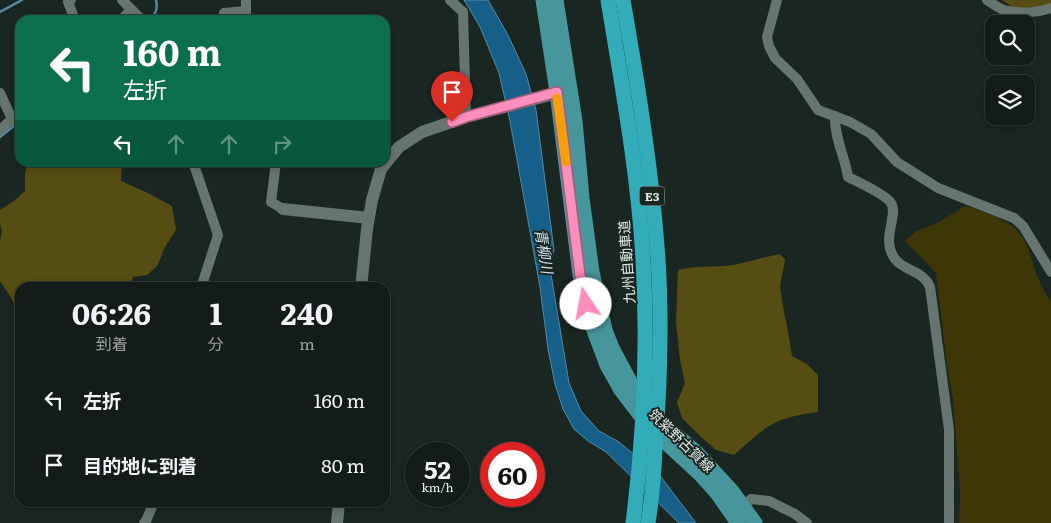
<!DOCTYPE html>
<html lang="ja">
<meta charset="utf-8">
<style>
body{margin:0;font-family:Literata,"Noto Sans JP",serif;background:#202926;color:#f1f3f6;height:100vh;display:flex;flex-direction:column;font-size:19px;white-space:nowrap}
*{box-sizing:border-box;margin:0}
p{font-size:16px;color:#9da1a2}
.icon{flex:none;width:28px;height:28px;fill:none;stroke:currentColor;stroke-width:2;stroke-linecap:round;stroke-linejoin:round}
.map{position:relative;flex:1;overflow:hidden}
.side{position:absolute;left:15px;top:282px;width:375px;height:225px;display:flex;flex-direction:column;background:#131c19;border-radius:15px;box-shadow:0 2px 8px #0003,0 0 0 1px #323a38}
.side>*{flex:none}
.guide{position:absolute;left:15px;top:15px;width:375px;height:152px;border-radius:15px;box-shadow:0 2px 8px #0003,0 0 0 1px #323a38;background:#0b6e4f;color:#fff;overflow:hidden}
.buttons{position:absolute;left:985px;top:15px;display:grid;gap:10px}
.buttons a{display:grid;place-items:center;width:50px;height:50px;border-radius:10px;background:#131c19;box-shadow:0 2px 8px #0003,0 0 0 1px #323a38;font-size:25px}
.speed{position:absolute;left:405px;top:442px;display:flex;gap:10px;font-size:25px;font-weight:700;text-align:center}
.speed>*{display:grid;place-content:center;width:65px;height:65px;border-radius:50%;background:#131c19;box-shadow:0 2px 8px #0003,0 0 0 1px #323a38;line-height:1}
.speed small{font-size:12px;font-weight:400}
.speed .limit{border:8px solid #d22;background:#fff;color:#111}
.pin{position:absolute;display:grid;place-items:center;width:42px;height:42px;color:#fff;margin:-51px -21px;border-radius:50% 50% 50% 0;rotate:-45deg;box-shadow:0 0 5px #0007}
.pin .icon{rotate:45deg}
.me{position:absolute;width:55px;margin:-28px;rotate:348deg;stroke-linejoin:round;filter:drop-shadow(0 0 4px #0008)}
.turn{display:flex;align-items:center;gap:18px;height:105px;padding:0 25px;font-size:22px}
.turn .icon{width:65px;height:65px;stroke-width:2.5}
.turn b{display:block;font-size:35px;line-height:42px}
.lanes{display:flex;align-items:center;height:48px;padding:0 25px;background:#0003;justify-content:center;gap:25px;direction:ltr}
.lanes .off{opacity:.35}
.eta{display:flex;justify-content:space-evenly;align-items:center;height:85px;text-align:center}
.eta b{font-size:30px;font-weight:700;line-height:35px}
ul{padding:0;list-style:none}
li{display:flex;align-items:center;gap:15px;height:65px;padding:0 25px}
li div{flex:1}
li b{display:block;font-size:19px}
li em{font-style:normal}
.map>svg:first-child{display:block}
</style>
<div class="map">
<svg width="1051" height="523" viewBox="0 0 1051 523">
<rect width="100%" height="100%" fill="#192621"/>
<path fill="#3d3606" d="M965,206C982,210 1005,219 1018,231C1029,241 1032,265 1038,278C1041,286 1046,294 1051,302V523H959L960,492L953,399L947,366L936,273L905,241L915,232L939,222Z"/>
<g fill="#564d12">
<polygon points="1002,0 1051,0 1051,5 1015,9"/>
<polygon points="28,163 122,163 121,181 146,192 172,206 176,230 165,247 157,266 147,275 133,277 130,287 20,288 20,319 12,299 0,281 0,241 2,231 0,224 0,210 14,201 25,191 25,173"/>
<path d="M780,254L785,260L780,285L783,307L788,331L792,356L807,364L818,375V412C804,414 783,417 771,425C757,433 746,445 734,455L716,450L700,436L682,418L677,402L685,383L680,360L676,322L678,270C696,265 715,268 733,265C749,262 764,257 780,254Z"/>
</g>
<polygon fill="#155f88" stroke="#538aa5" points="464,0 488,0 508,35 526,74 536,110 554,250 550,268 569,383 581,411 599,431 619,442 661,477 696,523 679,523 606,452 588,441 574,429 563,409 555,384 548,349 540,287 529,226 510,121 499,73 480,27"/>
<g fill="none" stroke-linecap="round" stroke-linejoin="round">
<g stroke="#538aa5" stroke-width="2.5">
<polyline points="0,12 22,0"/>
<path d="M149,20C156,14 158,9 156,0"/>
<polyline points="0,137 20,121"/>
</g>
<g stroke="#66756f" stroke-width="10">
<polyline points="71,0 68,2 73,15 76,20"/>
<polyline points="122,0 142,20"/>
<polyline points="450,0 463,12 466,117"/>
<polyline points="777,0 767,37 769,46 775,58 797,79 818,110 850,122 871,134 897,162 938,188 1014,218 1023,226 1051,272"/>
<path d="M987,0C992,3 998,8 1004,10C1019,14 1037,13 1051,8"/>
<polyline points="224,13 246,11"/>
<polyline points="121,20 131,10"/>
<polyline points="246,20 246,0"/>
<polyline points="0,93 12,119"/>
<path d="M835,116C834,137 845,157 848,177C858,182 885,194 891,203C899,216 880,239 895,259C904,271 924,271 930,287L949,430V523"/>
<polyline points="0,130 20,112"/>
<polyline points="193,162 218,235 201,288"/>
<polyline points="276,162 271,202 283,209"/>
<polyline points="743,506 751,499 769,501 795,514 807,523"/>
<polyline points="144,523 146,521 154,502"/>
</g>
<g stroke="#66756f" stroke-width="12">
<polyline points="283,209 369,218"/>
<polyline points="361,288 367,229 372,200 381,169 399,147 422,132 466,117 565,91"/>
<polyline points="337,523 339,502"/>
</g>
<g stroke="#46969b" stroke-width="15">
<polyline points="543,0 557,92 580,275 586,304 592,325 607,365 621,390 650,428 700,474 717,493 738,523"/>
<polyline points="556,0 575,121 582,198 592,272 605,330 612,348 635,391 652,414 697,453 731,490 755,523"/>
</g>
<g stroke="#31acb8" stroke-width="15">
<path d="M608,0C622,86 638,172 643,259C648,347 644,436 633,523"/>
<path d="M623,0C638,86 652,172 658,259C662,322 660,385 655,448C654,473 652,498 648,523"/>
</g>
</g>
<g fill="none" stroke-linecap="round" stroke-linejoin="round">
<g stroke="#a55c7a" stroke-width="12">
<polyline id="route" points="452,122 466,117 557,92 580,275 586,304"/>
</g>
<use href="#route" stroke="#fe8ebc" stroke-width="9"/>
<polyline stroke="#f59e0b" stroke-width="9" points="557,98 566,162"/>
</g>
<g text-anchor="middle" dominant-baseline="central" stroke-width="4" stroke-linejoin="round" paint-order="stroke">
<rect fill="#192621" stroke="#a7b1ad" stroke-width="1" x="639.5" y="186.5" width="25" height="19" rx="4"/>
<g font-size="12" font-weight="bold" fill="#e4ede9">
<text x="652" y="196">E3</text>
</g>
<g font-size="14" fill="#e4ede9" stroke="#192621">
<text transform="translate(626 262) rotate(-94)">九州自動車道</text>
<text transform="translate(682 440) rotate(44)">筑紫野古賀線</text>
</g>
<g font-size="15" font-style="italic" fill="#d3e4f1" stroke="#192621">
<text transform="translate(545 251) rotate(81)">青柳川</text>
</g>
</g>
</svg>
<div class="buttons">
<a><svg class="icon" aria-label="search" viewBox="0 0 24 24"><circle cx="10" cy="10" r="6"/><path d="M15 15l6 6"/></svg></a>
<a><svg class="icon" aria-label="layers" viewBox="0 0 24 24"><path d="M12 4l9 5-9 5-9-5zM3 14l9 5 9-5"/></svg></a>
</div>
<div class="speed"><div>52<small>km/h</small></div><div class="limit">60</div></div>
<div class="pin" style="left:452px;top:122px;background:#d93025"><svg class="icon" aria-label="arrive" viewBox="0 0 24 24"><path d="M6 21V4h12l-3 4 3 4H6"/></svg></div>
<svg class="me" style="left:586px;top:304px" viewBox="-20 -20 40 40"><circle r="19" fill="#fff"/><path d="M0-13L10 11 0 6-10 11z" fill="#fe8ebc"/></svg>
<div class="guide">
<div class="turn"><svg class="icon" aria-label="left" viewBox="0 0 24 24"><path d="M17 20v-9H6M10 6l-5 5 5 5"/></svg><div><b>160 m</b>左折</div></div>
<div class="lanes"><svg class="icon" aria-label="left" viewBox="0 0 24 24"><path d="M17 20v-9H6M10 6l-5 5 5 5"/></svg><svg class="icon off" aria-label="ahead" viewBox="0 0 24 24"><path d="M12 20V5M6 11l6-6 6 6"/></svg><svg class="icon off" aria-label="ahead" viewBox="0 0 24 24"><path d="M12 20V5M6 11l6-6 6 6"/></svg><svg class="icon off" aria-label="right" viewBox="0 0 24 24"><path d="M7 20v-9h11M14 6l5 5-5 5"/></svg></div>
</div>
<section class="side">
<div class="eta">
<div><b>06:26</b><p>到着</p></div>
<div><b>1</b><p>分</p></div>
<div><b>240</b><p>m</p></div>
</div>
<ul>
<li><svg class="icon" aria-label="left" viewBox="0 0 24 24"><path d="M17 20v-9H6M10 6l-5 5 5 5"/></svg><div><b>左折</b></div><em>160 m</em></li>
<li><svg class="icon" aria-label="arrive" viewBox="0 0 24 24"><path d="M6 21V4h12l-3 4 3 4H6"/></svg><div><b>目的地に到着</b></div><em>80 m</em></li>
</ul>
</section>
</div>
